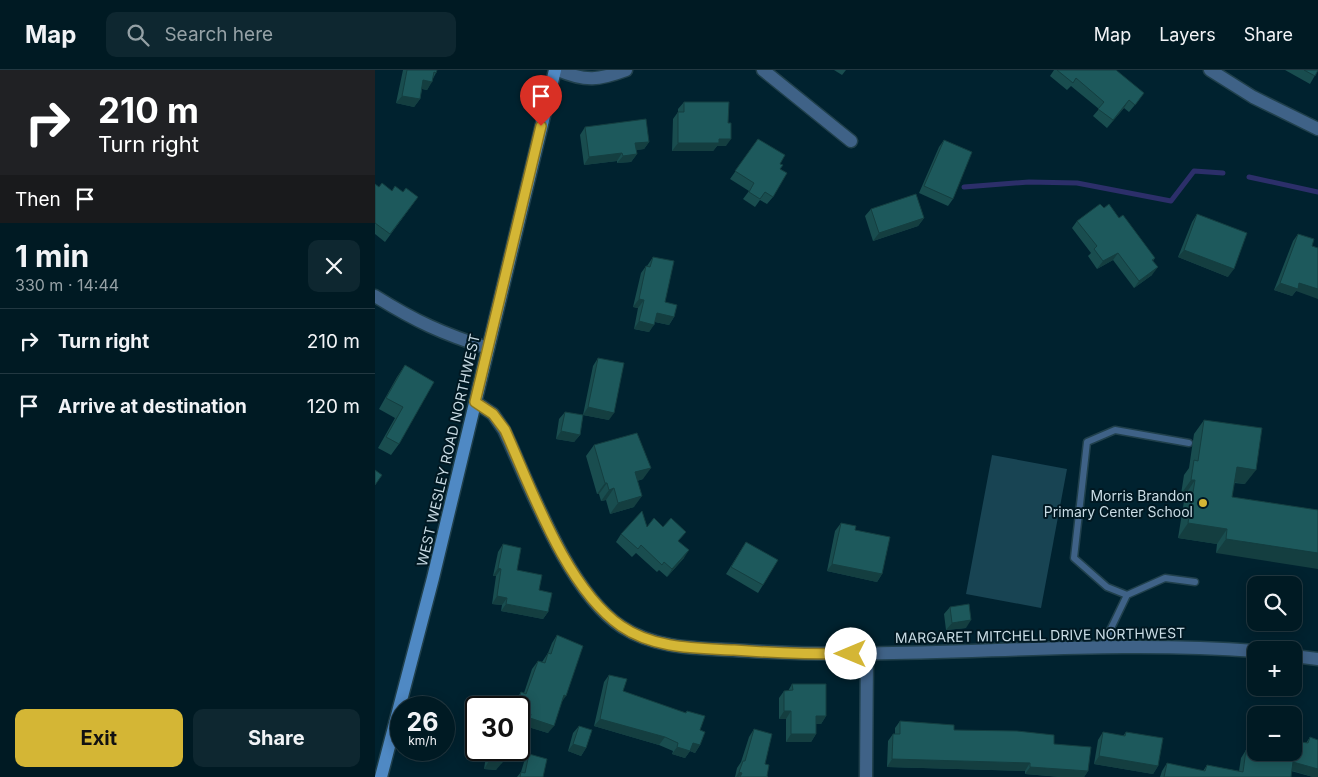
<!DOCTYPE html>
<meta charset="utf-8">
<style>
body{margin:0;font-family:Inter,sans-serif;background:#0e2730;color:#f1f3f6;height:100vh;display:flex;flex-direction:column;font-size:19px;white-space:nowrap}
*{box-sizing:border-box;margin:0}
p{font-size:16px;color:#95a1a6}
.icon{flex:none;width:28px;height:28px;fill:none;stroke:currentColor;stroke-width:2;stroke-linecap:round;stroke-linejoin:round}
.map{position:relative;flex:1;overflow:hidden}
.panel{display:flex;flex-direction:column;background:#001a23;width:375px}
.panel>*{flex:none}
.banner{background:#202124;color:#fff;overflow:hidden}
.fabs{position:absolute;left:872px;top:506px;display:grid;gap:10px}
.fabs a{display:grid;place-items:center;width:55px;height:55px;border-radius:10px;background:#001a23;box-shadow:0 2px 12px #0003,0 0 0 1px #223841;font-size:25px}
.speed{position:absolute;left:15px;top:626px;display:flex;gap:10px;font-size:25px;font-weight:700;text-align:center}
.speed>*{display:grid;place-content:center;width:65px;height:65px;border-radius:50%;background:#001a23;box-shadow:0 2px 12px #0003,0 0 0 1px #223841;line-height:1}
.speed small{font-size:12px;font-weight:400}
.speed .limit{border:2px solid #111;border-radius:8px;background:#fff;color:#111}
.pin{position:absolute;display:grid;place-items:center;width:42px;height:42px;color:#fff;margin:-51px -21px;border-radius:50% 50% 50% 0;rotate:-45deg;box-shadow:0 0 5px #0007}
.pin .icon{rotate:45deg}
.me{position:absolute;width:55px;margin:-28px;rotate:270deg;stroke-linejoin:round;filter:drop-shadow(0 0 4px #0008)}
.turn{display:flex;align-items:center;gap:18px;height:105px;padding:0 15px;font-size:22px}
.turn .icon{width:65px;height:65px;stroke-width:2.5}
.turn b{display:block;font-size:35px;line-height:42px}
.then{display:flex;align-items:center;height:48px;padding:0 15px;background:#0003;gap:10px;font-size:19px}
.round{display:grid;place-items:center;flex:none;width:52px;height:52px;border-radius:10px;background:#0e2730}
.head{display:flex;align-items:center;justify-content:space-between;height:85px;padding:0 15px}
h1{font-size:30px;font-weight:700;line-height:38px}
.cta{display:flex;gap:10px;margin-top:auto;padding:10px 15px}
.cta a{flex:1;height:58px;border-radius:10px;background:#d4b635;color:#111;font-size:20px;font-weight:700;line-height:58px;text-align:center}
.cta a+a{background:#0e2730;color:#f1f3f6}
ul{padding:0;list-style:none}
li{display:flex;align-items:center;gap:15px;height:65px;padding:0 15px;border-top:1px solid #223841}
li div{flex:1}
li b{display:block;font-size:19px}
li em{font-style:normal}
header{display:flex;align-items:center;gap:30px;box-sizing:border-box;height:70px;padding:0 25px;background:#001a23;border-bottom:1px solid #223841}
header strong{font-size:24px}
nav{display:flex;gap:28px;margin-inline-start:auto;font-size:18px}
.search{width:350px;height:45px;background:#0e2730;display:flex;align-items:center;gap:12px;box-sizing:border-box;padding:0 18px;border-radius:10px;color:#95a1a6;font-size:19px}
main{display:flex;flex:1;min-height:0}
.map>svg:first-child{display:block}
</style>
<header>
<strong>Map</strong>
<div class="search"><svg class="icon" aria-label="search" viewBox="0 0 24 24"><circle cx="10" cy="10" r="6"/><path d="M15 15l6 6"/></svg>Search here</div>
<nav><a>Map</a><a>Layers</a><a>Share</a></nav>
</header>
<main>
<section class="panel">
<div class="banner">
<div class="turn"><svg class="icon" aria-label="right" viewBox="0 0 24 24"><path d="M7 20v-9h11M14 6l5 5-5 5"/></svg><div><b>210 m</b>Turn right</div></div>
<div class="then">Then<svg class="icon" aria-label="arrive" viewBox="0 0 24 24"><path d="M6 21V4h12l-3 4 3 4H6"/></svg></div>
</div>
<div class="head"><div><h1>1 min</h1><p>330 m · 14:44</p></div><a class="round"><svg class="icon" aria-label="close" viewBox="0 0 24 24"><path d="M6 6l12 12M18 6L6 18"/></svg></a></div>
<ul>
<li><svg class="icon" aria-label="right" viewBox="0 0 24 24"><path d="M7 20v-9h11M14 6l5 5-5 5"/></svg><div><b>Turn right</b></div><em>210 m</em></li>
<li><svg class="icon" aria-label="arrive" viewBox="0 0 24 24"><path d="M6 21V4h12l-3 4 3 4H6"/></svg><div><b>Arrive at destination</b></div><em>120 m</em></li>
</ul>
<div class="cta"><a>Exit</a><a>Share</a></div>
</section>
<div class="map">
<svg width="943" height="707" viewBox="0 0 943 707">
<rect width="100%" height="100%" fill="#00222f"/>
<polygon fill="#184453" points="617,385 692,399 666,538 591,524"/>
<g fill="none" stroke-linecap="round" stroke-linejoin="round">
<g stroke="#2c2f6a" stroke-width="5">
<polyline points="874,107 943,122"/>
<polyline points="589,117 654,112 702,113 796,131 819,101 848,103"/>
</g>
<g stroke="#20404c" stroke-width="9">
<g id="lane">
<polyline points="752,525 732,517 699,488 712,372 740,360 814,373"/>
<polyline points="727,577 752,525 790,508 820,512"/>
</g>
</g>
<g stroke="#20404c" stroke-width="15">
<g id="street">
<path d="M183,0C211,12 224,10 251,0"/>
<polyline points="388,0 476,71"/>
<polyline points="835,0 878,27 943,59"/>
<path d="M0,226C40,251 68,264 113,278"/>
<path d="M100,332L118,344L129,360C156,418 193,522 247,557C284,581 331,578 374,581C543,591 712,568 881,581"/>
<polyline points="919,586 943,589"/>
<polyline points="491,707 492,584"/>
</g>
</g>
<g stroke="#20404c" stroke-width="15">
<polyline id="secondary" points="6,707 58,508 180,0"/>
</g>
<use href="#lane" stroke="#3f6287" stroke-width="6"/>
<use href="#street" stroke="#3f6287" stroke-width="12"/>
<use href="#secondary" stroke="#4f89c4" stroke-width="12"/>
</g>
<g fill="#194d4f">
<polygon points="28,0 62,0 61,3 52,20 47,19 45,29 39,37 21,33"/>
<polygon points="459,0 471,0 467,5"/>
<polygon points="679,0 741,0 764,30 754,42 749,38 732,58 718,46 724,39 696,16 692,20 675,6"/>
<polygon points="910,0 943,0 935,14"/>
<polygon points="309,32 351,76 342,76 338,81 297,81 298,49 303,42 303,39"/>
<polygon points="210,57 274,72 269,79 261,80 262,84 256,92 242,93 242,91 209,95 205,65"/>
<polygon points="383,69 405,94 405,99 398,127 392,134 385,130 380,137 368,129 374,121 355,109"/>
<polygon points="569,70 578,129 573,136 544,123 564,77"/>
<polygon points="0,114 4,117 17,121 28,122 43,127 10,172 0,164"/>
<polygon points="729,138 744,148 780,188 778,191 777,205 759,218 738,190 722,199 713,186 716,183 697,158 702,151"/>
<polygon points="496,139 549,148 543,156 498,171 490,146"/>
<polygon points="822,144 853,207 803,187 817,152"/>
<polygon points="923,164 937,176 921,221 917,226 899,220 918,171"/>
<polygon points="278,187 290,232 299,247 294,255 280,252 274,262 259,259 263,238 258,237 266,203 271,196 272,196"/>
<polygon points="223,288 234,350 208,345 205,365 199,372 181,369 184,349 190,342 208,345 218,296"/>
<polygon points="30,295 59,312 24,374 16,385 3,378 20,348 4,339 22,307"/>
<polygon points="829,350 870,414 859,413 857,427 943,440 841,483 842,474 803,468 810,425 806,424 809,405 814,398 819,364"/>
<polygon points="219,375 268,409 262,411 259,437 235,444 231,430 226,431 224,424 222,424 211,386"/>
<polygon points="466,453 480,460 507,504 502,512 452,501 460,461"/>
<polygon points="272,457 304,471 309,488 292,507 284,500 282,502 261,483 257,487 241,472 246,464"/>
<polygon points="371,472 388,515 383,523 351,504"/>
<polygon points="128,474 142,500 164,520 173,542 168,549 126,541 127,535 117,534 121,506 118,506 123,482"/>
<polygon points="575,537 591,558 571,560 569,544"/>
<polygon points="182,565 186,633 173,663 150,656 151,652 144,638 138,638 141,630 146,622 149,623 157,599 163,591 167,592 173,583 177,573"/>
<polygon points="234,605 248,621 310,643 312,641 325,660 325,675 320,683 315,681 310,688 297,684 298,681 284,675 219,656 229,612"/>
<polygon points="417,614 451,646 446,654 441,654 441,664 436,672 411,672 411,649 404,649 404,628 409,621 413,621"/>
<polygon points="525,651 579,660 679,674 713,701 709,707 686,707 650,704 650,701 512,697 513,671 518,664 520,664 520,658"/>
<polygon points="204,656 211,678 206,686 193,681 198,663"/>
<polygon points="379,659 390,694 392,706 393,707 360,707 362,698 366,692 374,667"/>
<polygon points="728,662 748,666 751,662 783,696 778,704 719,694 723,670"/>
<polygon points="935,667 943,707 938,707 916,701 916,707 785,707 787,701 792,693 828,701 832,695 864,701 866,688 871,680 893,683 919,682 931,673"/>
<polygon points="112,680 129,680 121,700 109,699"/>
<polygon points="154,684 168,707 142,707 146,702 149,692"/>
</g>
<g fill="#143e40">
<polygon points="48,10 57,12 52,20 43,18"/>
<polygon points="27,26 45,29 39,37 21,33"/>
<polygon points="754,30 749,38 732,58 738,50"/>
<polygon points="344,69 356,69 351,76 342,76 338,81 297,81 303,73"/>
<polygon points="274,72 269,79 255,81 260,73"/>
<polygon points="247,83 242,91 209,95 214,87"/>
<polygon points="262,84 256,92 242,93 248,86"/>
<polygon points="549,148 543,156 498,171 504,163"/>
<polygon points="809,180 859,199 853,207 803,187"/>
<polygon points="743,183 738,190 722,199 728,191"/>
<polygon points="783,197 777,205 759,218 764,211"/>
<polygon points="905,213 924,213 943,219 943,229 921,221 917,226 899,220"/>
<polygon points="264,229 269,230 263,238 258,237"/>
<polygon points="282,243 299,247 294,255 276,251"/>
<polygon points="264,251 279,255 274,262 259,259"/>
<polygon points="213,337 239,343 234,350 208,345"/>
<polygon points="186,361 205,365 199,372 181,369"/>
<polygon points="862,397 881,400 870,414 852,411"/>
<polygon points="276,398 268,409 252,414 260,402"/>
<polygon points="816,410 820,410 810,425 806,424"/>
<polygon points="230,413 232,413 224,424 222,424"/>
<polygon points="239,418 231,430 226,431 234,420"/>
<polygon points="267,426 259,437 235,444 243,433"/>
<polygon points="813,453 852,459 842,474 803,468"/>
<polygon points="851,469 943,483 943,499 841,483"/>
<polygon points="314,480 309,488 292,507 297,499"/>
<polygon points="457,494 507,504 502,512 452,501"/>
<polygon points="123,498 126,499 121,506 118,506"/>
<polygon points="122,526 132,528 127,535 117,534"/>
<polygon points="131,534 173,542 168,549 126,541"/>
<polygon points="596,550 591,558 571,560 577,553"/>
<polygon points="189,625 191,626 186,633"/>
<polygon points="144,640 156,644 151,652 144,650"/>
<polygon points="409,641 416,641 411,649 404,649"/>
<polygon points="441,646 451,646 446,654 436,654"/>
<polygon points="155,648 179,656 173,663 150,656"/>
<polygon points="225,649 290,667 284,675 219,656"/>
<polygon points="416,664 441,664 436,672 411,672"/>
<polygon points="318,673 325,675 320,683 315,681 310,688 297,684 302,677"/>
<polygon points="198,674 211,678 206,686 193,681"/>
<polygon points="724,686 783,696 778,704 719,694"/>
<polygon points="517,689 655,693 650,701 512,697"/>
<polygon points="114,691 127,693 121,700 109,699"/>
<polygon points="918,692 943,699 943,707 938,707 912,699"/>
<polygon points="655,697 713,701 709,707 686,707 650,704"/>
<polygon points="364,702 367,703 364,707 361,707"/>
</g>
<g fill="#1d595c" stroke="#143e40">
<polygon points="32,0 62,0 61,3 59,2 57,12 48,10 45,29 27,26"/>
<polygon points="682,0 741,0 769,23 760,35 754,30 738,50 723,39 729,32 701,8 698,13"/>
<polygon points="929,0 943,0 940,6"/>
<polygon points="309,32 354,32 353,53 356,53 356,69 344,69 344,73 303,73 303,42 309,42"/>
<polygon points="271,49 274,72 260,73 262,84 248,86 247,83 214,87 210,57"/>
<polygon points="383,69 410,85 405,94 408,95 405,99 412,103 398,127 390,122 385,129 374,122 379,113 360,101"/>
<polygon points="569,70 597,82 578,129 549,116"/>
<polygon points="7,113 17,121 20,116 28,122 31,118 43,127 15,164 0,153 0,114 4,117"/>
<polygon points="541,124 549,148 504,163 496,139"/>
<polygon points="725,134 729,138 734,134 744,148 748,145 780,188 777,190 783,197 764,211 743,183 728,191 719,179 722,176 702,151"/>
<polygon points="822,144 872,163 859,199 809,180"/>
<polygon points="923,164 939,169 937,176 943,178 943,219 924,213 923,219 905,213"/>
<polygon points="278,187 299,191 290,232 302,235 299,247 282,243 279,255 264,251 269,230 264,229 271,196 275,197"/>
<polygon points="223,288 249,293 239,343 213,337"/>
<polygon points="30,295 59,312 24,374 11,367 28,337 11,328"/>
<polygon points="190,342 208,345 205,365 186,361"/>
<polygon points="829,350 887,358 881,400 862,397 857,427 943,440 943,483 851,469 852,459 813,453 820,410 816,410 819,390 823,391"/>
<polygon points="262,363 276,398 260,402 267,426 243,433 239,418 234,420 232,413 230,413 219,375"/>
<polygon points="0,400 7,405 0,415"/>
<polygon points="267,441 272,457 279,448 288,457 296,448 311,462 303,471 314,480 297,499 289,492 287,495 266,475 263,479 246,464"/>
<polygon points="466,453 481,456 480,460 515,467 507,504 457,494"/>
<polygon points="371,472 403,490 388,515 356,497"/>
<polygon points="128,474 146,478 142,500 167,505 164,520 177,523 173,542 131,534 132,528 122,526 126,499 123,498"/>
<polygon points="594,534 596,550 577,553 575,537"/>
<polygon points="182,565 208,576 191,626 189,625 179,656 155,648 156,644 144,640 144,638 141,638 146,622 151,624 163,591 170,593 173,583 176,584"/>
<polygon points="234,605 252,609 248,621 311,643 312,641 330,646 325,660 330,662 325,675 318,673 315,681 302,677 303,673 290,667 225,649"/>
<polygon points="417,614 451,614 451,646 441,646 441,664 416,664 416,641 409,641 409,621 418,620"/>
<polygon points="525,651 579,655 579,660 642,661 679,665 679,674 716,677 713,701 655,697 655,693 517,689 518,664 525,664"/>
<polygon points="204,656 217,660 211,678 198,674"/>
<polygon points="379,659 397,664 390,694 394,695 392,706 393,707 365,707 367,703 364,702 368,691 370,691"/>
<polygon points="728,662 750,666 751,662 788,668 783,696 724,686"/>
<polygon points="935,667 943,670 943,699 918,692 916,707 789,707 792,693 830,701 832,695 868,702 871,680 881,681 881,682 897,684 897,682 919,682 919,671 933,673"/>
<polygon points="116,680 129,680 127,693 114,691"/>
<polygon points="154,684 172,689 168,707 145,707 146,702 150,703"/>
</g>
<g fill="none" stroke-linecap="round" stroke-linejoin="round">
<g stroke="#8a7622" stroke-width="12">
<path id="route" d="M166,56L100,332L118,344L130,360C157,420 191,518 246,556C279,579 321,578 359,580C398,583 437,584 476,584"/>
</g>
<use href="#route" stroke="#d4b635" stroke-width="9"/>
</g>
<circle fill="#d4b635" stroke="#001822" stroke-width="2" cx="828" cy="433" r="5"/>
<g text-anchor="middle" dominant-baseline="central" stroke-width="4" stroke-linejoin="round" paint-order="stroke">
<g font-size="14" fill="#c9dce5" stroke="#001822">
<text transform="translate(73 380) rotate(-77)">WEST WESLEY ROAD NORTHWEST</text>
<text transform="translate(665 565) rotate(-1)">MARGARET MITCHELL DRIVE NORTHWEST</text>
</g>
<g font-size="14" fill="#c9dce5" stroke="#001822" text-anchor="end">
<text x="818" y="425">Morris Brandon<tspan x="818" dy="16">Primary Center School</tspan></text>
</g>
</g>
</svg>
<div class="fabs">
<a><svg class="icon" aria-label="search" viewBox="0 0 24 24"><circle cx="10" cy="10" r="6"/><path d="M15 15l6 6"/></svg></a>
<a>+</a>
<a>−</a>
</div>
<div class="speed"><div>26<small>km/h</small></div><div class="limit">30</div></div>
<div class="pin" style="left:166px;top:56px;background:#d93025"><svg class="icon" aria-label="arrive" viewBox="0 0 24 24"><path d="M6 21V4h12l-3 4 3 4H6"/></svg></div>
<svg class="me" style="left:476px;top:584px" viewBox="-20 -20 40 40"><circle r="19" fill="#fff"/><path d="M0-13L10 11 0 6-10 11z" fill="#d4b635"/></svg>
</div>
</main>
